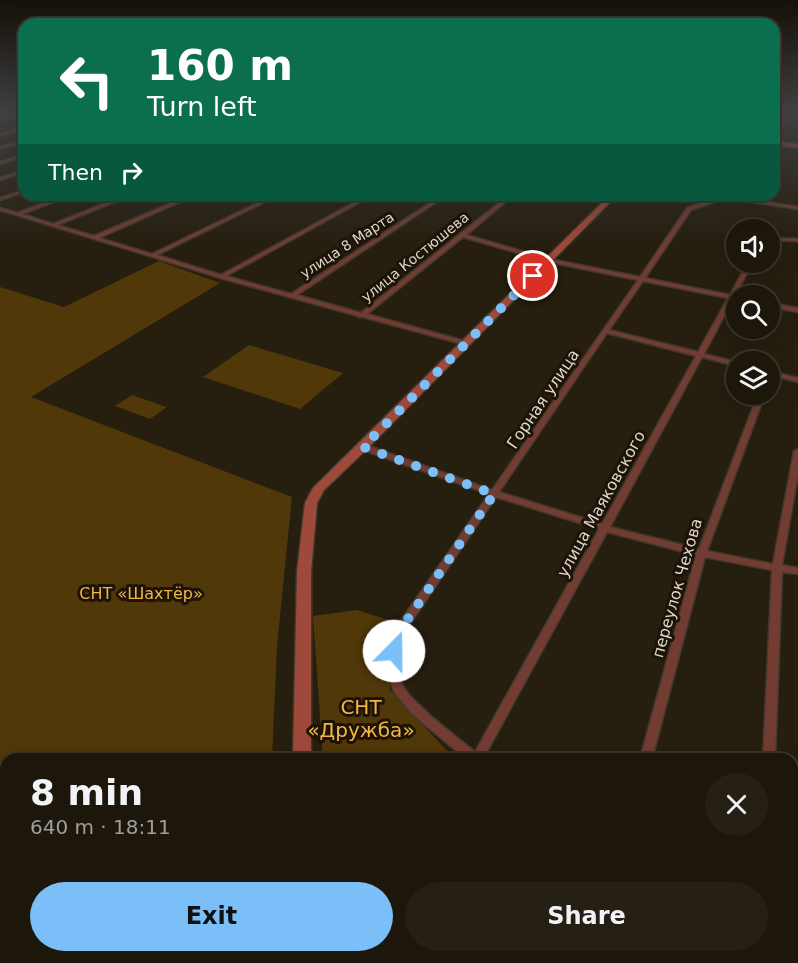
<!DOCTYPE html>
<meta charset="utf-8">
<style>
body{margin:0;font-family:"DejaVu Sans",sans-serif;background:#251f14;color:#f1f3f6;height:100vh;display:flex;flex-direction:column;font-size:22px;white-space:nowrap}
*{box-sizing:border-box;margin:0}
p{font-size:20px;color:#a09f9d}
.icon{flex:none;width:33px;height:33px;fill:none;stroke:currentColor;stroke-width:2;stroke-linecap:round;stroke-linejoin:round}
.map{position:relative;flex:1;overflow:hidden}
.panel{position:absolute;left:0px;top:753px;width:798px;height:210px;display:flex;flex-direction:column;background:#1c160b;border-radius:18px 18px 0 0;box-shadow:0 6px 24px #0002,0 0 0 2px #3a352c}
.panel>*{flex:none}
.top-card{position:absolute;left:18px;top:18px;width:762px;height:183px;border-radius:18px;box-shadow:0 6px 24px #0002,0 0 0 2px #3a352c;background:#0b6e4f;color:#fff;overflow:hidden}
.tools{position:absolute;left:726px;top:219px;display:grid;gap:12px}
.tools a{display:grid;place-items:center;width:54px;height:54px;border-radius:50%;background:#1c160b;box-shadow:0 6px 24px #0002,0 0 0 2px #3a352c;font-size:30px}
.pin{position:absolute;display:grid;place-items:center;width:51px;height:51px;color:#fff;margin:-26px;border:3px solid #fff;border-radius:50%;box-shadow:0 2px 6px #0007}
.me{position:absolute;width:66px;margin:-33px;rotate:22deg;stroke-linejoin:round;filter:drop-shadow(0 0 4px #0008)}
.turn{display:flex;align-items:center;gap:21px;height:126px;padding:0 30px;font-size:27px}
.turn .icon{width:78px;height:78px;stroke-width:2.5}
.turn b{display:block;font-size:42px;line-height:51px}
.then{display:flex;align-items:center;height:57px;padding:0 30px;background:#0003;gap:12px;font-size:22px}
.round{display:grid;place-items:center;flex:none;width:63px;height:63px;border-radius:32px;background:#251f14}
.head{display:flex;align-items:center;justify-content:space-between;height:102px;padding:0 30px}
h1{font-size:36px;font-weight:800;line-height:45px}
.button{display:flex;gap:12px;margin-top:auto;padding:12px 30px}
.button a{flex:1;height:69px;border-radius:36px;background:#7abff8;color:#111;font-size:24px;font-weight:800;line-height:69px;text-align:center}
.button a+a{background:#251f14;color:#f1f3f6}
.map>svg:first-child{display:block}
</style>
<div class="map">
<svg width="798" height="963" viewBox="0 0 798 963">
<rect width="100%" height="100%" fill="#261e0f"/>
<g fill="#503808">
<polygon points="159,261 220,283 31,397 292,497 277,646 272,759 6,759 6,834 0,830 0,287 64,307"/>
<polygon points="249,345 343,373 300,409 203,377"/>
<polygon points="132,395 167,407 150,419 115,406"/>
<polygon points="357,610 389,620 390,690 455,759 323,759 313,616"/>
<polygon points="313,957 567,957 570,963 312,963"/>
</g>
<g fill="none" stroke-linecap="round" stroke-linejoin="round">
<g stroke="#40382a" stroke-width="3">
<g id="street">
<polygon points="791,110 794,110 774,139 774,135"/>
<polygon points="24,112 24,114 0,120 0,118"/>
<polygon points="24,127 24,129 0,136 0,134"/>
<polygon points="24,140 24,142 0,149 0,147"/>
<polygon points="24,154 24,156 0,164 0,162"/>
<polygon points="24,170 24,172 0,180 0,178"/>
<polygon points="24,190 24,192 0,200 0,198"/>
<path d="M66,195H72L22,214L53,224L126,195H132L57,225L94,236L190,195H196L99,238L152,254L274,195H279L157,255L221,275L368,195H373L226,276L291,294L442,195H447L297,295L361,313L509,195H514L466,235L550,259L640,277L687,208L713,199L715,196L713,195H723L798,207V209L719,197L717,201L691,210L645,278L730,295L748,262H753L735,296H736V300L733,299L704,354L736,362V366L702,357L610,527L699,549L758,394H765L707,551L773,564L794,451L798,449V474L782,565L798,568V574L782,572L775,759H763L772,570L705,557L652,759H640L696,555L607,532L483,759H466L412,714L394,692L389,678L388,667L390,649L395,629L489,494L360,449L359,447L363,445H366L492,490L638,280L549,262L463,237L367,314L468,342L469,343L466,345L363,317H359L358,316L224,279L0,210V208L17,213ZM643,281L728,298L698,352L609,330ZM607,333L696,356L602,524L499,492ZM496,497L599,529L475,752L433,718L410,696L403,686L399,678V661L404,633Z"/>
<polygon points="770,238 798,239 798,241 770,240"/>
<polygon points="770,303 798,308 798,312 770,307"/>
<polygon points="770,371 798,378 798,382 770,375"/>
<polygon points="587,957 601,957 603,963 589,963"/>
<polygon points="745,957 759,957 758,963 744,963"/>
</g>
</g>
<g stroke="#40382a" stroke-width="3">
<g id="secondary">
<polygon points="774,141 798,144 798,148 774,145"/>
<polygon points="610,195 617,195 367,449 324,490 317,503 311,572 311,759 293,759 297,572 305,503 313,488"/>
<polygon points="284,957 306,957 305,963 283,963"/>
</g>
</g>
<use href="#street" fill="#723c32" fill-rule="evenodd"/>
<use href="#secondary" fill="#9f493b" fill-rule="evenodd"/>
</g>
<linearGradient id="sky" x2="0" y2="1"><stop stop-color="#151008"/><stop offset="0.45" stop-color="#414142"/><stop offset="1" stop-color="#414142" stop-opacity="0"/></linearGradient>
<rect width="798" height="245" fill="url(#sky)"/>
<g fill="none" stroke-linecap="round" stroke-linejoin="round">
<polyline stroke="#7abff8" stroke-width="10" stroke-dasharray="0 18" points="394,651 399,632 494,494 363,447 533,276"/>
</g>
<g text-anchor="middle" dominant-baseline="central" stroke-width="6" stroke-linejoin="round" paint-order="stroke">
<g font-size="14" fill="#ddd7ce" stroke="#1d1407">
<text transform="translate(347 245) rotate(-33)">улица 8 Марта</text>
<text transform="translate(415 257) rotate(-39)">улица Костюшева</text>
</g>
<g font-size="16" fill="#ddd7ce" stroke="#1d1407">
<text transform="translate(543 399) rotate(-56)">Горная улица</text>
<text transform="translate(601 504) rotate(-61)">улица Маяковского</text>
<text transform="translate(677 588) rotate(-74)">переулок Чехова</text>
</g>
<g font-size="16" fill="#f2b544" stroke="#1d1407">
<text x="141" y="593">СНТ «Шахтёр»</text>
</g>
<g font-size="20" fill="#f2b544" stroke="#1d1407">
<text x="361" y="707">СНТ<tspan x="361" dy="23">«Дружба»</tspan></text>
</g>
</g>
</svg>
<div class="tools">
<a><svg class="icon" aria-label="sound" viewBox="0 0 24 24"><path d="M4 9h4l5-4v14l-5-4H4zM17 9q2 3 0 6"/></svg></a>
<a><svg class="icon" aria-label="search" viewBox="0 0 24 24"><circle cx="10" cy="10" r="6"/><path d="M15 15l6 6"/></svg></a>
<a><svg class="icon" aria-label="layers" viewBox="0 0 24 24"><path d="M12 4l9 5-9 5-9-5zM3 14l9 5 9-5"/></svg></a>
</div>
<div class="pin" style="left:533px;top:276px;background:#d93025"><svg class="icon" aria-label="arrive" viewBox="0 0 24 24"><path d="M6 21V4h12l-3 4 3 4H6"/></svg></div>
<svg class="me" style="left:394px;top:651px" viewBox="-20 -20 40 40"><circle r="19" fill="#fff"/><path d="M0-13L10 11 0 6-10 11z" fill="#7abff8"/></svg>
<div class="top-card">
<div class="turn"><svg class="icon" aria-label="left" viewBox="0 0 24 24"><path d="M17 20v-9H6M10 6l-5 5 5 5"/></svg><div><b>160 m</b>Turn left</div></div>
<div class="then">Then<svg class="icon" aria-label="right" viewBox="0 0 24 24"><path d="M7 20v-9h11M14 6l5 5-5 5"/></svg></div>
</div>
<section class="panel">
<div class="head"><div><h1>8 min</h1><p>640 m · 18:11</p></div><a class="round"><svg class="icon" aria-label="close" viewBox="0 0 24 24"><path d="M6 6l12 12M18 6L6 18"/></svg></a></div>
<div class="button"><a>Exit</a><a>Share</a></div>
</section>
</div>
